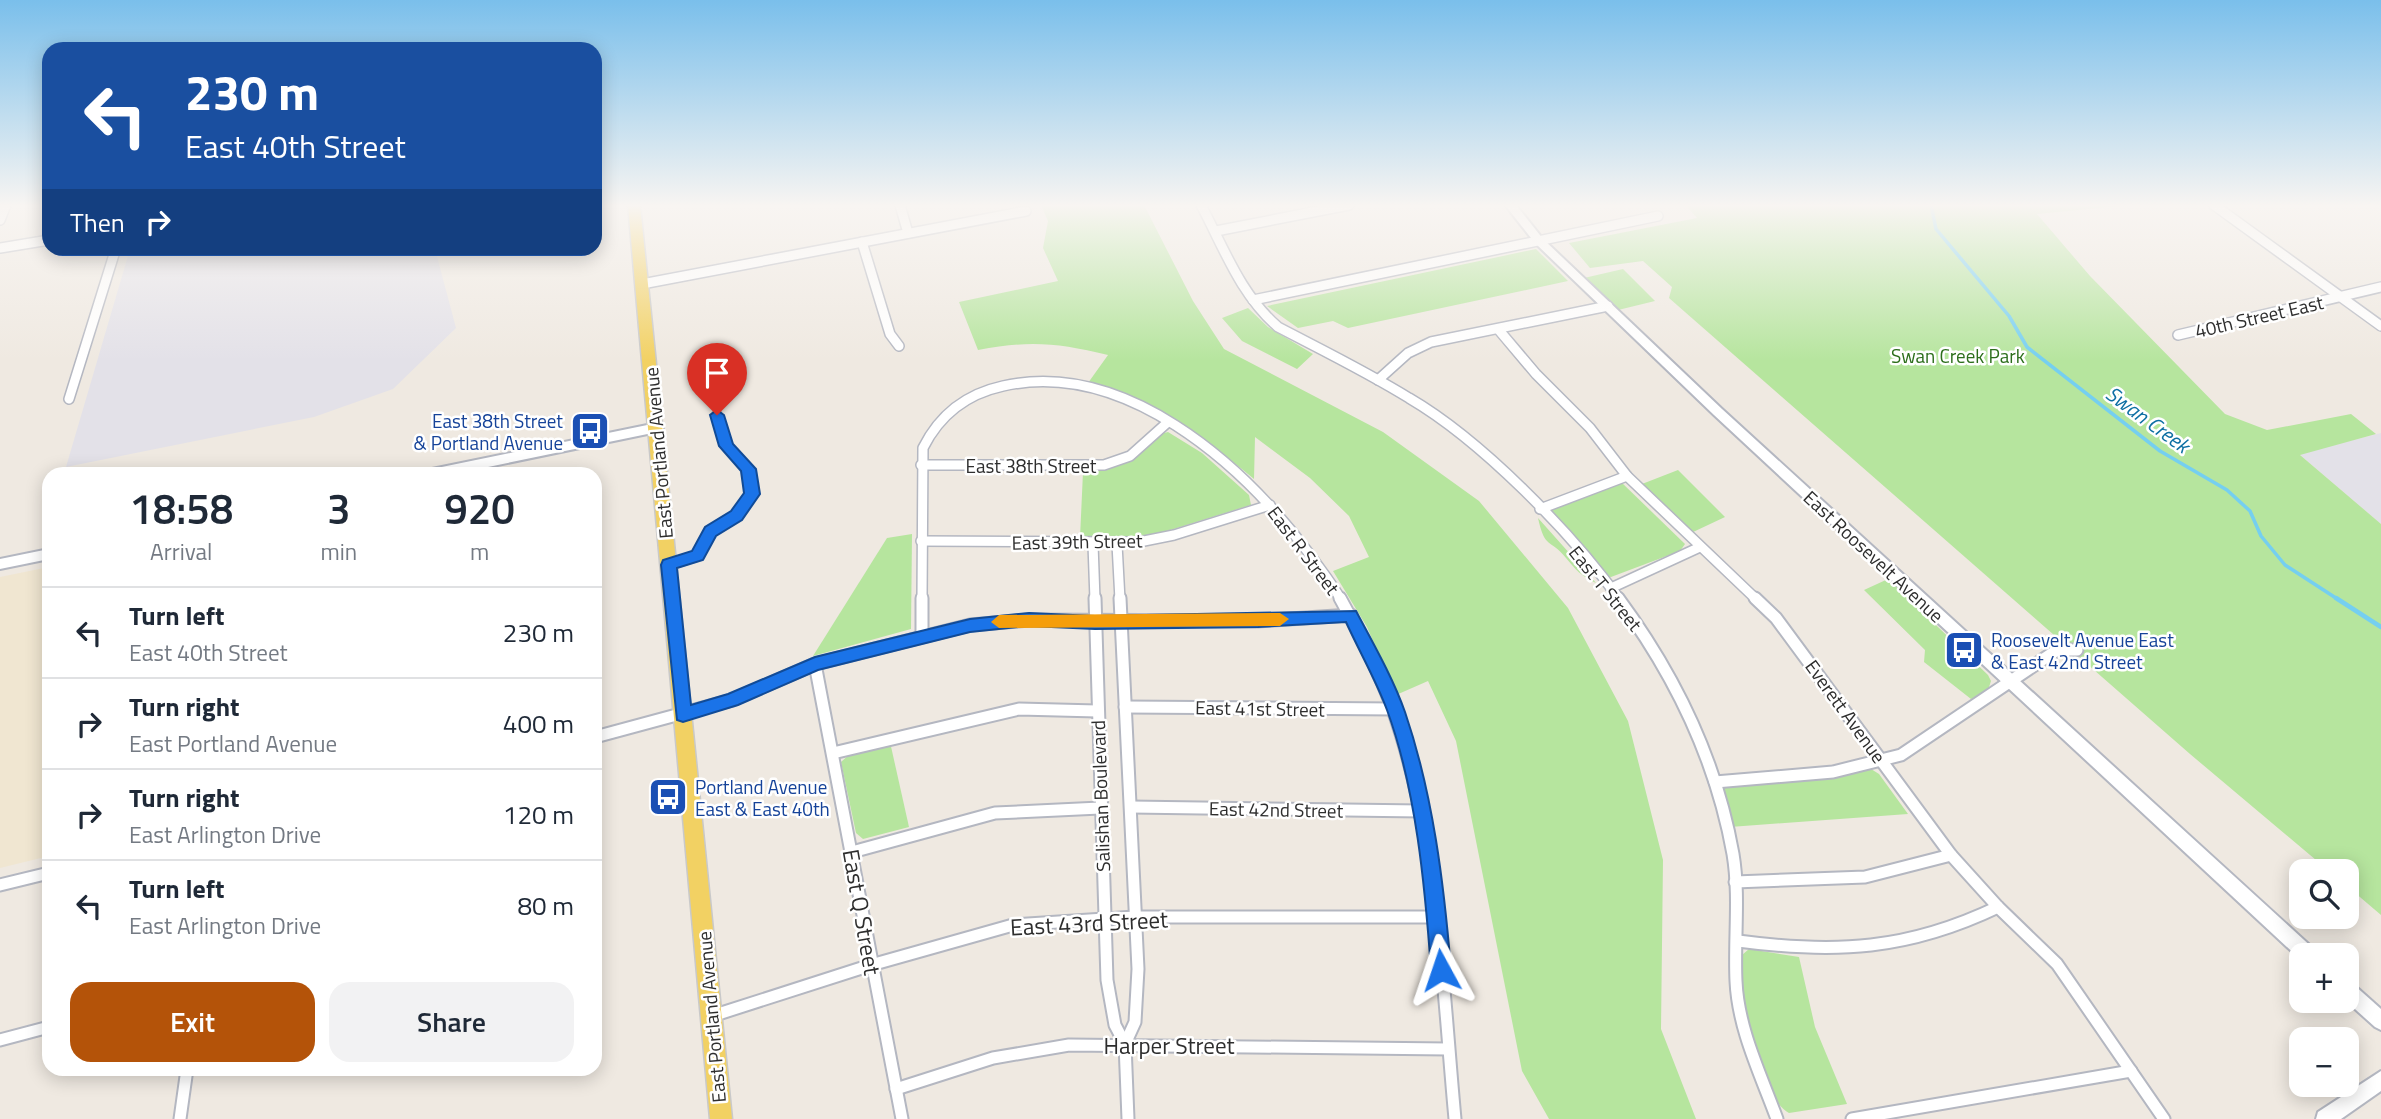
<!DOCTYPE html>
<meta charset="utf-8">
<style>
body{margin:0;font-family:"Titillium Web",sans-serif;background:#f2f2f3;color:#1f2937;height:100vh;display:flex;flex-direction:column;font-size:26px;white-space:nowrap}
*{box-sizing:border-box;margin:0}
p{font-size:23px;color:#747a83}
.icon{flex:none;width:38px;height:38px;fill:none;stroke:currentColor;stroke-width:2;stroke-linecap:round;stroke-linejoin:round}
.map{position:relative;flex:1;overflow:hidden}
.panel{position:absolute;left:42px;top:467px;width:560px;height:609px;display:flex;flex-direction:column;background:#fff;border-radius:21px;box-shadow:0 4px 18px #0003}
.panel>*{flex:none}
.banner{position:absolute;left:42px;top:42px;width:560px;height:214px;border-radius:21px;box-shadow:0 4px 18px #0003;background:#1a4fa0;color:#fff;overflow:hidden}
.tools{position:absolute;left:2289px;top:859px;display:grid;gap:14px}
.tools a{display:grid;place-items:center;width:70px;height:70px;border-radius:14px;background:#fff;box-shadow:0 4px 18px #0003;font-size:35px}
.pin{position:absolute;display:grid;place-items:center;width:60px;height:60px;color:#fff;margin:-72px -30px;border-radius:50% 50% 50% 0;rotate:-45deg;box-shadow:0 0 7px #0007}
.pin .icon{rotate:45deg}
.me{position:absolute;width:77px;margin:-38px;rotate:355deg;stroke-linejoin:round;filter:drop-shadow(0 0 5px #0008)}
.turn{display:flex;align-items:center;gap:24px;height:147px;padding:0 28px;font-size:32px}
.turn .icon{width:91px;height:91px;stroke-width:2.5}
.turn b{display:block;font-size:49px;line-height:60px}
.then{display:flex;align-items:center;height:66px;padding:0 28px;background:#0003;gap:14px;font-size:26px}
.eta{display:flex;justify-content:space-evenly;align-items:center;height:119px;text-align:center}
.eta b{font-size:42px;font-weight:600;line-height:49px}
.primary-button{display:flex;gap:14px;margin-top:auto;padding:14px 28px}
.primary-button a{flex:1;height:80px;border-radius:21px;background:#b45309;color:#fff;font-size:28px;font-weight:600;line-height:80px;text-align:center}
.primary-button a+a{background:#f2f2f3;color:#1f2937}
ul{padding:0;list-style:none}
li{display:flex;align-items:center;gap:21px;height:91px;padding:0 28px;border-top:2px solid #e0e1e3}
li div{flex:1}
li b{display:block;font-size:26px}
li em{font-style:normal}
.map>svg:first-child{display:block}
</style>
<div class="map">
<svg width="2381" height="1119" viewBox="0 0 2381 1119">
<rect width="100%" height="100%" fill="#efe9e1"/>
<g fill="#e3e1e8">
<polygon points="130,249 435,249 456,328 393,389 314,417 66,467"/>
<polygon points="2381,433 2381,524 2299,454"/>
</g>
<polygon fill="#f0e6d1" points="49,567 49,856 0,868 0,577"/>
<g fill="#b6e59e">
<path d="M1041,205H1144L1193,301L1224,349L1383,432L1479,501L1568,608L1628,721L1663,860L1661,1029L1696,1119H1549L1522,1071L1456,741L1428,681L1396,695L1367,627L1333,571L1369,557L1349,516L1310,478L1255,437L1254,479C1197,431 1156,412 1088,383L1108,355C1058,343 1030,340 978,350L959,302L1058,281L1043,248L1048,221Z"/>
<polygon points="1686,205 2130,205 2037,214 2090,276 2225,414 2267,430 2351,414 2376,434 2300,455 2381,524 2381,915 2347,886 2347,872 2329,871 2190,754 1669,298 1672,287 1643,261 1590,268 1569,243 1697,218"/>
<polygon points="1536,249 1568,281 1348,328 1333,321 1298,328 1267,306"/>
<polygon points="1623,269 1655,301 1618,310 1584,278"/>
<polygon points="1248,308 1268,327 1313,354 1297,369 1242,341 1222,318"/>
<path d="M1168,432L1202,453L1249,495L1251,505L1164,532L1135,537L1080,538L1083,472C1100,470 1117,469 1132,459C1145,451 1152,435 1168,432Z"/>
<polygon points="1678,470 1725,517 1691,533 1642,484"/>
<polygon points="1621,482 1685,544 1680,551 1611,577 1606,576 1549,510"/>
<path d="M1538,518L1596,583C1579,574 1578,572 1566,558C1550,538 1545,550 1538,518Z"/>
<polygon points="912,534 911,629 813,656 887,538"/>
<polygon points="1888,579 1988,675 1991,681 1988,690 1971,699 1924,662 1925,650 1864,590"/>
<polygon points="890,742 909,827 863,839 856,833 841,762 851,753"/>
<polygon points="1871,769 1879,774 1908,814 1730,827 1721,789 1728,784"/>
<path d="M1749,949L1799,957L1815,1027L1847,1104L1789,1113C1766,1103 1745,1019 1742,993C1741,981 1742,967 1742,955Z"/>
</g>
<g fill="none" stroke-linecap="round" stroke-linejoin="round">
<polyline stroke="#75cff0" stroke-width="3.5" points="1931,205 1936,229 2009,316 2027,347 2160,451 2227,490 2250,511 2261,536 2285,565 2339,600"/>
<polyline stroke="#75cff0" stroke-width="4.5" points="2336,598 2381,627"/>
<g stroke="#b4b7c1" stroke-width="12">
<g id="street-far1">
<polyline points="900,205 908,233"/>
<path d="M1201,205C1224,248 1240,294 1278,327C1322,350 1367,372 1409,398C1481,440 1571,532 1620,600"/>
<polyline points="2214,205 2381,326"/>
<polyline points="0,220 6,205"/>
<polyline points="1216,231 1349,205"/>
<polyline points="862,242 890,334 899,346"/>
<polyline points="0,248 49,240"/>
<polyline points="642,284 1026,211"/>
<polyline points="1253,300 1658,216"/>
<polyline points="1498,329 1536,374 1590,428 1627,476 1757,600"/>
<polyline points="2178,335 2381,287"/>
<polyline points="1378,380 1408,353 1431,342 1608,306"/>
<polyline points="69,399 116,248"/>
<polyline points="921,465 1104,465 1130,456 1168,422"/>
<polyline points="1540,509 1627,476"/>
<polyline points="921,541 1139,542 1174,535 1270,505"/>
<polyline points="1093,544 1095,600"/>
<polyline points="1117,544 1120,600"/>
<polyline points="669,565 697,556 710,531 736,516 752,494 748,469 727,446 717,415"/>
<polyline points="1611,588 1700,547"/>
<path d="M922,600L923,448C940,414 966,394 1003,386C1124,359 1241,463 1308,552C1319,568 1332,583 1341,600"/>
</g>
</g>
<g stroke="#b4b7c1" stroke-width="15">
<g id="street">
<polyline points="1095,598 1107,980 1115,1025 1125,1044 1128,1119"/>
<polyline points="1120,598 1138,969 1135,1022 1125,1044"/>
<path d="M1340,598C1364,642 1387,686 1401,734C1439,858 1443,991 1455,1119"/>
<path d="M1618,598C1675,675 1716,759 1733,854C1740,896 1734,939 1736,981C1738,1029 1761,1075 1777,1119"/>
<polyline points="1755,598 1776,618 1951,855 1998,907 2057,964 2164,1119"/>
<polyline points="922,636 922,598"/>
<polyline points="815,664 902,1119"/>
<polyline points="1125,707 1395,709"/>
<polyline points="595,737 732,700 815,664 970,625 1029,620 1258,621 1351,615"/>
<polyline points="833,753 1019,709 1097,711"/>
<polyline points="1715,782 1833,772 1901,755 2057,650 2077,650"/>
<polyline points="1131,807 1421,811"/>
<polyline points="852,852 995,813 1100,808"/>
<polyline points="1735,882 1865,877 1951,855"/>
<polyline points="0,885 49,873"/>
<path d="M1738,941C1836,954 1908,950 1998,907"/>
<polyline points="712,1016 871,965 1013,925 1135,917 1437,917"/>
<polyline points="0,1040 49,1027"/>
<polyline points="896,1089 993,1058 1069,1045 1448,1049"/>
<polyline points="180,1119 187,1069"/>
<polyline points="1852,1119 2131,1071"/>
</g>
</g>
<g stroke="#b4b7c1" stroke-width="4">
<g id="secondary">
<polygon points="1505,205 1516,205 1543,239 1722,409 2315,950 2318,956 2301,956 2301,960 1714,415 1535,243"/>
<polygon points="657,423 663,428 662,431 454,474 425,474 432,469"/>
<polygon points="49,549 49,559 0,569 0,559"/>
<polygon points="2347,981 2353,984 2381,1009 2381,1030 2375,1027 2346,1001"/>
<polygon points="2381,1071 2381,1091 2341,1119 2316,1119 2318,1112"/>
</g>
</g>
<g stroke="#c9c9c9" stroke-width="3">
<polygon id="primary" points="628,205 640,205 732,1119 710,1119"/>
</g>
<use href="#street-far1" stroke="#fff" stroke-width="9"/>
<use href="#street" stroke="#fff" stroke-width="11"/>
<use href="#secondary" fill="#fff" fill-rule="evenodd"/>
<use href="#primary" fill="#f2d163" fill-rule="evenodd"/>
</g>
<linearGradient id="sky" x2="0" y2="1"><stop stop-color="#7abfeb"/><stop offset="0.57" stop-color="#f8f5f2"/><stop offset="1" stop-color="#f8f5f2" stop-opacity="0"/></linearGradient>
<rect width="2381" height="361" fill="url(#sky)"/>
<path fill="#1a73e8" stroke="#114b97" stroke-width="2" d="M717,410L724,415L733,444L756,469L760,494L742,520L716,536L703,560L677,568L691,705L728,694L815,657L970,619L1029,613L1095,616L1356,611C1373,643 1393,678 1405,712C1433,794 1444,884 1451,970L1448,977L1441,980L1434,977L1431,970C1425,886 1416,789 1387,710C1376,680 1359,651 1346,622L1258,627L1095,629L1029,626L970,632L818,670L738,705L683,722L677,720L661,565L663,560L692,551L705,527L731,511L744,493L741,471L719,446L710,415Z"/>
<polygon fill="#f59e0b" points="1280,613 1289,619 1280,626 999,628 991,622 999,615"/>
<defs>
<g id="bus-square" transform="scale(2.0125)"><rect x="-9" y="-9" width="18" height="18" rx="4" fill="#1a4fb4" stroke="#fff"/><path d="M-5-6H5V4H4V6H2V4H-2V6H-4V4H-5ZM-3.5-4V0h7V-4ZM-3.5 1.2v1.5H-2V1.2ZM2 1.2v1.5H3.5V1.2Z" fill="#fff"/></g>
</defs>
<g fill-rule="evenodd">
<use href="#bus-square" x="590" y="431"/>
<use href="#bus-square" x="1964" y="650"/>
<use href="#bus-square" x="668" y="797"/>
</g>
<g text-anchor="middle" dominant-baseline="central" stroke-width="5" stroke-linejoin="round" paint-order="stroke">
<g font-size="19" fill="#2e2e2e" stroke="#fff">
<text transform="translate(2259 316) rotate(-13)">40th Street East</text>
<text transform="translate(658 453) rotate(-95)">East Portland Avenue</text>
<text x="1031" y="465">East 38th Street</text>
<text transform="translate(1077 541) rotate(-1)">East 39th Street</text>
<text transform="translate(1304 550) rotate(53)">East R Street</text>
<text transform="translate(1874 556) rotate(43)">East Roosevelt Avenue</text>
<text transform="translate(1606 588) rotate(51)">East T Street</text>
<text transform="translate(1260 708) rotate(1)">East 41st Street</text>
<text transform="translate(1846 711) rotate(54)">Everett Avenue</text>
<text transform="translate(1100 796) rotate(-92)">Salishan Boulevard</text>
<text transform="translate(1276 809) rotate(1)">East 42nd Street</text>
<text transform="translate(711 1017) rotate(-95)">East Portland Avenue</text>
</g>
<g font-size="19" fill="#2c6e1b" stroke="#fff">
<text x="1958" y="355">Swan Creek Park</text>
</g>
<g font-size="19" fill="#164399" stroke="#fff" text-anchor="start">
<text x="563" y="420" text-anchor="end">East 38th Street<tspan x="563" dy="22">&amp; Portland Avenue</tspan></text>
<text x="1991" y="639">Roosevelt Avenue East<tspan x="1991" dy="22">&amp; East 42nd Street</tspan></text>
<text x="695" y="786">Portland Avenue<tspan x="695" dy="22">East &amp; East 40th</tspan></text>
</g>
<g font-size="21" font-style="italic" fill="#0d6fa3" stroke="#fff">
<text transform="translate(2148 419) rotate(36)">Swan Creek</text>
</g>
<g font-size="23" fill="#2e2e2e" stroke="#fff">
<text transform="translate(862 912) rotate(80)">East Q Street</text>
<text transform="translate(1089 923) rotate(-3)">East 43rd Street</text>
<text x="1169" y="1045">Harper Street</text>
</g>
</g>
</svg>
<div class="tools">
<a><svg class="icon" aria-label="search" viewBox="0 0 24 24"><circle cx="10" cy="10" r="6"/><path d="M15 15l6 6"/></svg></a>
<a>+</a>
<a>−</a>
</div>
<div class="pin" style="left:717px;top:415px;background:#d93025"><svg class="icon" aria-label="arrive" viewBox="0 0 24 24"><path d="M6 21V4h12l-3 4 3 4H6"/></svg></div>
<svg class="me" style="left:1441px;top:970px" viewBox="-20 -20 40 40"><path d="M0-17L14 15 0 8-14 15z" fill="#1a73e8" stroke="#fff" stroke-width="4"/></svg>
<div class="banner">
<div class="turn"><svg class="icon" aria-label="left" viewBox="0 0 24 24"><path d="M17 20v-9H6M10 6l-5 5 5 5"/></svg><div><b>230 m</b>East 40th Street</div></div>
<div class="then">Then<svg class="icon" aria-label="right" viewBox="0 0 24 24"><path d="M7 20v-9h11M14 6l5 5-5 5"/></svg></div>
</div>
<section class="panel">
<div class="eta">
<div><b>18:58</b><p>Arrival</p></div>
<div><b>3</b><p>min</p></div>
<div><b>920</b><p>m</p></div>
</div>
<ul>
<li><svg class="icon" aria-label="left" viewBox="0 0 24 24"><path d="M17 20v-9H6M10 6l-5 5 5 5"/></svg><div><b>Turn left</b><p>East 40th Street</p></div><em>230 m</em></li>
<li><svg class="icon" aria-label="right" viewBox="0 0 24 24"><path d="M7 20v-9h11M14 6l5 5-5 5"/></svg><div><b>Turn right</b><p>East Portland Avenue</p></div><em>400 m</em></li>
<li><svg class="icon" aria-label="right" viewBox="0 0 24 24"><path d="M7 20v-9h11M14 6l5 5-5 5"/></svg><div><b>Turn right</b><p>East Arlington Drive</p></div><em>120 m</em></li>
<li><svg class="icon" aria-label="left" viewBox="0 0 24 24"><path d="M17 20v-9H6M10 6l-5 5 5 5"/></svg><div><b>Turn left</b><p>East Arlington Drive</p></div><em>80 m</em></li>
</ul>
<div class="primary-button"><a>Exit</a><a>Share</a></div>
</section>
</div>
